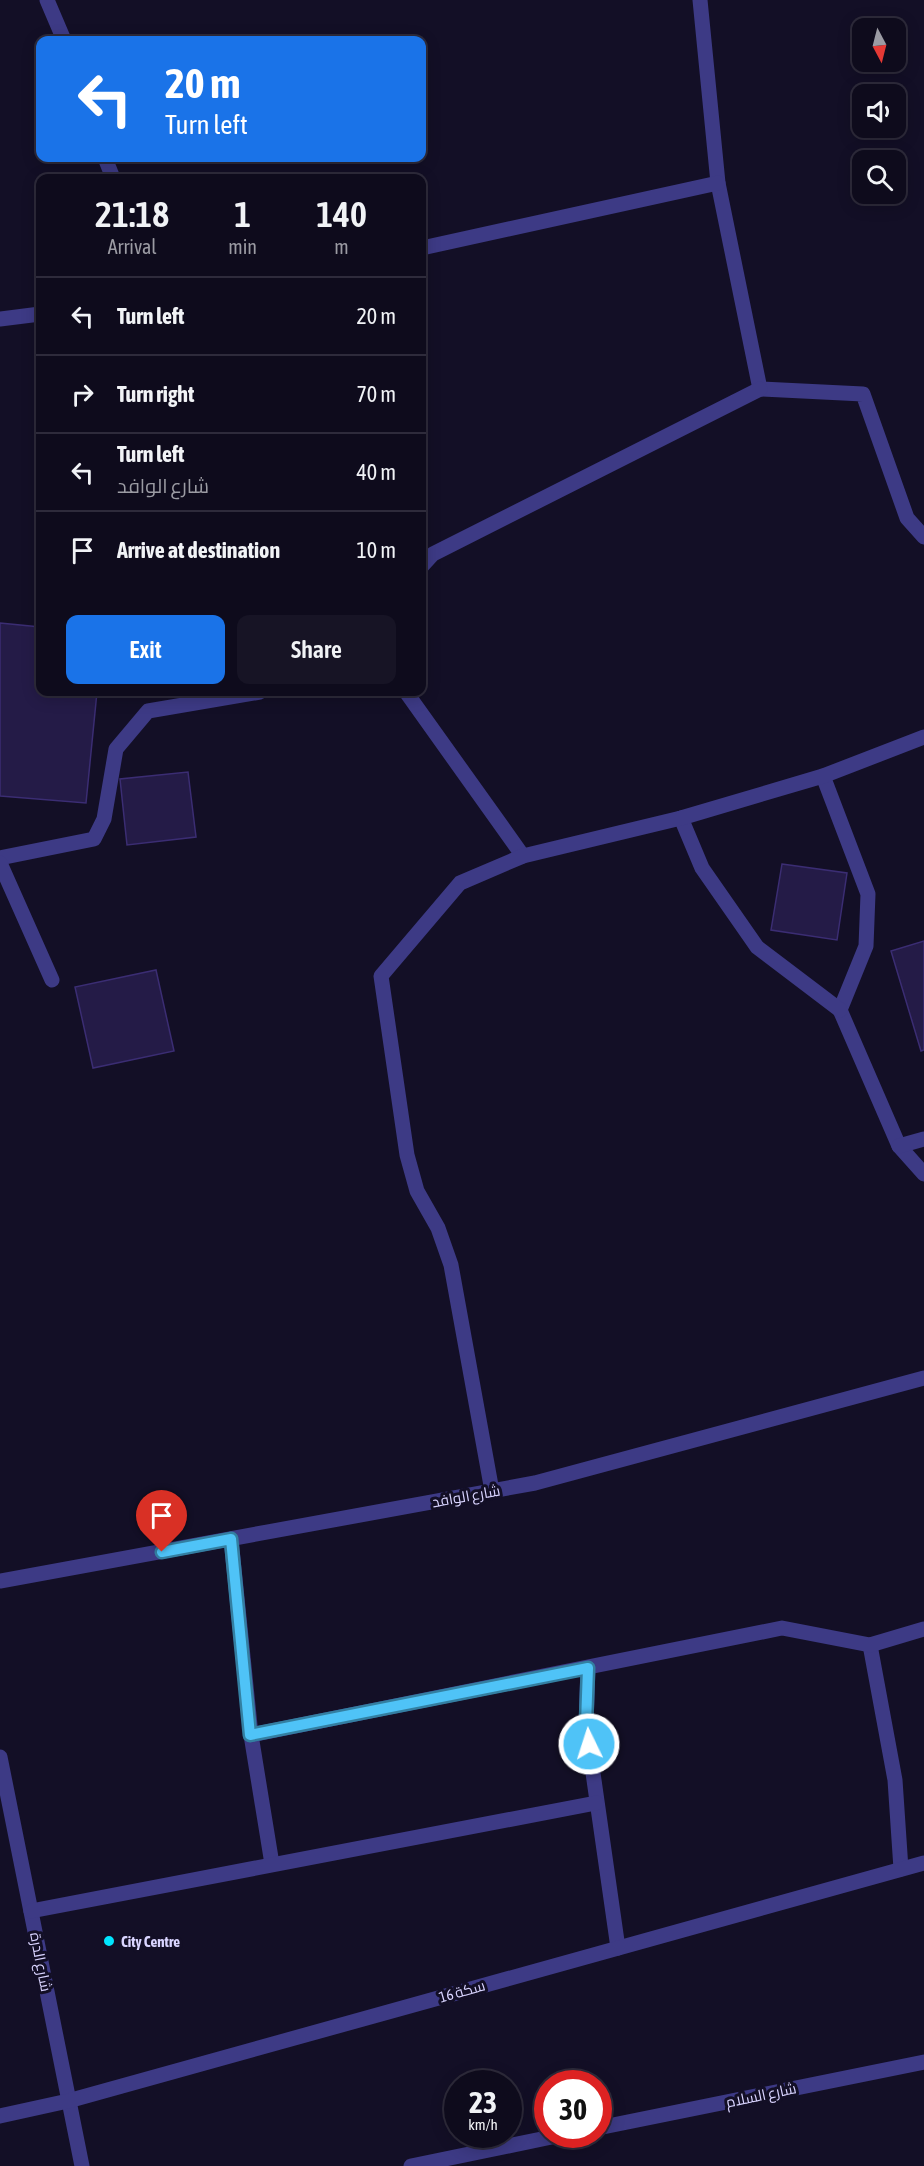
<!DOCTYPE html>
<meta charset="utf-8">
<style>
body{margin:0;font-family:"Asap Condensed",Cairo,sans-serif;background:#171425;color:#f1f3f6;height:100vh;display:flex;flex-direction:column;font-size:22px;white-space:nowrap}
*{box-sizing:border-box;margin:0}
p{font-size:20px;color:#9b9ba3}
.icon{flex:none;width:33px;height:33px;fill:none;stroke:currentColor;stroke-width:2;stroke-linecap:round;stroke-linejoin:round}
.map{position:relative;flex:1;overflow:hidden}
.details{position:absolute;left:36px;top:174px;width:390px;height:522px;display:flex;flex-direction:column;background:#0e0b1c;border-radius:12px;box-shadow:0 3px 15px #0003,0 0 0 2px #2e2b3b}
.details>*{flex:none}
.hud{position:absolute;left:36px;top:36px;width:390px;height:126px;border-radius:12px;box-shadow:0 3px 15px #0003,0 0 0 2px #2e2b3b;background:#1a73e8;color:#fff;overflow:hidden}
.needle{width:39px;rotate:173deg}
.buttons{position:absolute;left:852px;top:18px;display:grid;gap:12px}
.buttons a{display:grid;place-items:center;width:54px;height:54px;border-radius:12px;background:#0e0b1c;box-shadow:0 3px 15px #0003,0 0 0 2px #2e2b3b;font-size:30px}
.speed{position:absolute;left:444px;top:2070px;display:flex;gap:12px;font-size:30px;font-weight:700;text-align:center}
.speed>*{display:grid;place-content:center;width:78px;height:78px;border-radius:50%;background:#0e0b1c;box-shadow:0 3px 15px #0003,0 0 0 2px #2e2b3b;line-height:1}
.speed small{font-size:15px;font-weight:400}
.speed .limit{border:9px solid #d22;background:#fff;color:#111}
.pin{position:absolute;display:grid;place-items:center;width:51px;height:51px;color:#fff;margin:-62px -26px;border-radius:50% 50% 50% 0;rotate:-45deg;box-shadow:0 0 6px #0007}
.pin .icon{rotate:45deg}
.me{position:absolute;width:66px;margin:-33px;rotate:356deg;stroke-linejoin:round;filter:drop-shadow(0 0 4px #0008)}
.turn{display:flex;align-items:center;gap:21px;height:126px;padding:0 30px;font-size:27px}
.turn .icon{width:78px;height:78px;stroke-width:2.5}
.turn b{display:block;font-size:42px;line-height:51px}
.eta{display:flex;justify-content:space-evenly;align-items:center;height:102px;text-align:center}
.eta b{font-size:36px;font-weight:600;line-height:42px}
.cta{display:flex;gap:12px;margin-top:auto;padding:12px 30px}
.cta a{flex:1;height:69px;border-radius:12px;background:#1a73e8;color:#fff;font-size:24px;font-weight:600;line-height:69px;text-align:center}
.cta a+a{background:#171425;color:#f1f3f6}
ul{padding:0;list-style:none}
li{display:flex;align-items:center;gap:18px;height:78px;padding:0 30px;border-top:2px solid #2e2b3b}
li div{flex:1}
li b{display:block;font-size:22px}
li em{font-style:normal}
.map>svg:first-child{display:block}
</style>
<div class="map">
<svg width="924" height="2166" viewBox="0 0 924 2166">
<rect width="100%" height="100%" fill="#130f26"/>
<g fill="#241b47" stroke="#3b2d73" stroke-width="1.5">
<polygon points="0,623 40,627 40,692 97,692 86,803 0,796"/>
<polygon points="188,772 196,837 127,845 120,779"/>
<polygon points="782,864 847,873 837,940 771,930"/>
<polygon points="924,941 924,1050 921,1051 891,951"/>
<polygon points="156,970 174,1051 93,1068 75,987"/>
</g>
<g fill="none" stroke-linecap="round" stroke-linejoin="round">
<g stroke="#3d3a85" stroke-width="15">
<polyline points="47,0 64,40"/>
<polyline points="700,0 718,183 760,389 863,394 907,518 924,537"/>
<polyline points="105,158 113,178"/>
<polyline points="422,248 718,183"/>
<polyline points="0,319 40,314"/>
<polyline points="422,566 433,554 760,389"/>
<polyline points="406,692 523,856"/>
<polyline points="823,776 868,894 866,946 840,1010 899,1146 924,1174"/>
<polyline points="681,818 702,868 757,947 840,1010"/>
<polyline points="0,858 94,839 104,819 116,749 148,711 260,692"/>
<polyline points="0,863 52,980"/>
<polyline points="899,1146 924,1139"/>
<polyline points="492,1491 451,1265 438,1228 417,1191 407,1155 381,976 460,883 523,856 681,818 823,776 924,737"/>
<polyline points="231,1539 251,1735 272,1864"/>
<polyline points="0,1581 535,1483 924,1378"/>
<polyline points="870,1645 895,1780 901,1869"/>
<polyline points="588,1668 586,1724 618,1948"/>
<polyline points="251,1735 782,1628 870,1645 924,1629"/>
<polyline points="0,1757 82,2166"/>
<polyline points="31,1911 596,1803"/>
<polyline points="0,2116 68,2101 924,1863"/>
</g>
<g stroke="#3d3a85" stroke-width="15">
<polyline points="598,2128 924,2062"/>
<polyline points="411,2166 566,2134"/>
</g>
</g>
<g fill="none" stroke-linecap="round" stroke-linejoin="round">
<g stroke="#337fa1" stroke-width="15">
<polyline id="route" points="162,1552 231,1539 250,1735 588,1668 586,1724 589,1744"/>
</g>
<use href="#route" stroke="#4fc3f7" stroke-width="10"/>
</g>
<circle fill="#00e5ff" stroke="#130f26" stroke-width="2" cx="109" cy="1941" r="6"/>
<g text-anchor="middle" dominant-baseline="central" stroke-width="6" stroke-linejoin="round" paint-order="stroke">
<g font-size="15" fill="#d9d4ff" stroke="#130f26">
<text transform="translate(466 1496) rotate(-10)">شارع الوافد</text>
<text transform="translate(41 1962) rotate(79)">شارع الدرة</text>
<text transform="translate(462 1991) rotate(-16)">سكة 16</text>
<text transform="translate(761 2095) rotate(-12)">شارع السلام</text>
</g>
<g font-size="15" font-weight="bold" fill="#d9d4ff" stroke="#130f26" text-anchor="start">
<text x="121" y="1941">City Centre</text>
</g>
</g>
</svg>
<div class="buttons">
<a><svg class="needle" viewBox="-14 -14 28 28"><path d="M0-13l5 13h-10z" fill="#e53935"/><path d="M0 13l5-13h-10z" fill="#9b9ba3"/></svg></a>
<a><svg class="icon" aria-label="sound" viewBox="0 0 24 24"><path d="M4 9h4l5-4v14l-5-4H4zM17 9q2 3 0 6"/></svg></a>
<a><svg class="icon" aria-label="search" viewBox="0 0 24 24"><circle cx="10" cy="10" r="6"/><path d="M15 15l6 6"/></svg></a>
</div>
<div class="speed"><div>23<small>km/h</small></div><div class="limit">30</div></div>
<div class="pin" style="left:162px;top:1552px;background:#d93025"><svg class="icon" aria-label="arrive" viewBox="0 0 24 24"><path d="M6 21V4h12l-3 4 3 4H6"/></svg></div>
<svg class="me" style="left:589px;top:1744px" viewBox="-20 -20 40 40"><circle r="17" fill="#4fc3f7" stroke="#fff" stroke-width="3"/><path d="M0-11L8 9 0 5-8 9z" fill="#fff"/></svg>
<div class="hud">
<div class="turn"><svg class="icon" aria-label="left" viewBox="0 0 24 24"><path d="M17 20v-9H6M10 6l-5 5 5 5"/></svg><div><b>20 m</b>Turn left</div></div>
</div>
<section class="details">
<div class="eta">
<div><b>21:18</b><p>Arrival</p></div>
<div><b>1</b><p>min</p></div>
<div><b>140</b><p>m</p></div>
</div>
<ul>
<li><svg class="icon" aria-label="left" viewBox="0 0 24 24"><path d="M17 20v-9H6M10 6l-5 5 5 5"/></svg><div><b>Turn left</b></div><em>20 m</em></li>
<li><svg class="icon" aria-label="right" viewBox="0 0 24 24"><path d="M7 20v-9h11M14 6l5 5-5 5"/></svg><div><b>Turn right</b></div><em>70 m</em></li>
<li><svg class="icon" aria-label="left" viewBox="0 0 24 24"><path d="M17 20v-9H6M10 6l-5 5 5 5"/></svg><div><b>Turn left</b><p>شارع الوافد</p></div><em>40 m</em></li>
<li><svg class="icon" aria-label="arrive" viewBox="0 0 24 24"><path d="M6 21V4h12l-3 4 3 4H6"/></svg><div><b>Arrive at destination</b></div><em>10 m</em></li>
</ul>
<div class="cta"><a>Exit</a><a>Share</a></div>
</section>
</div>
